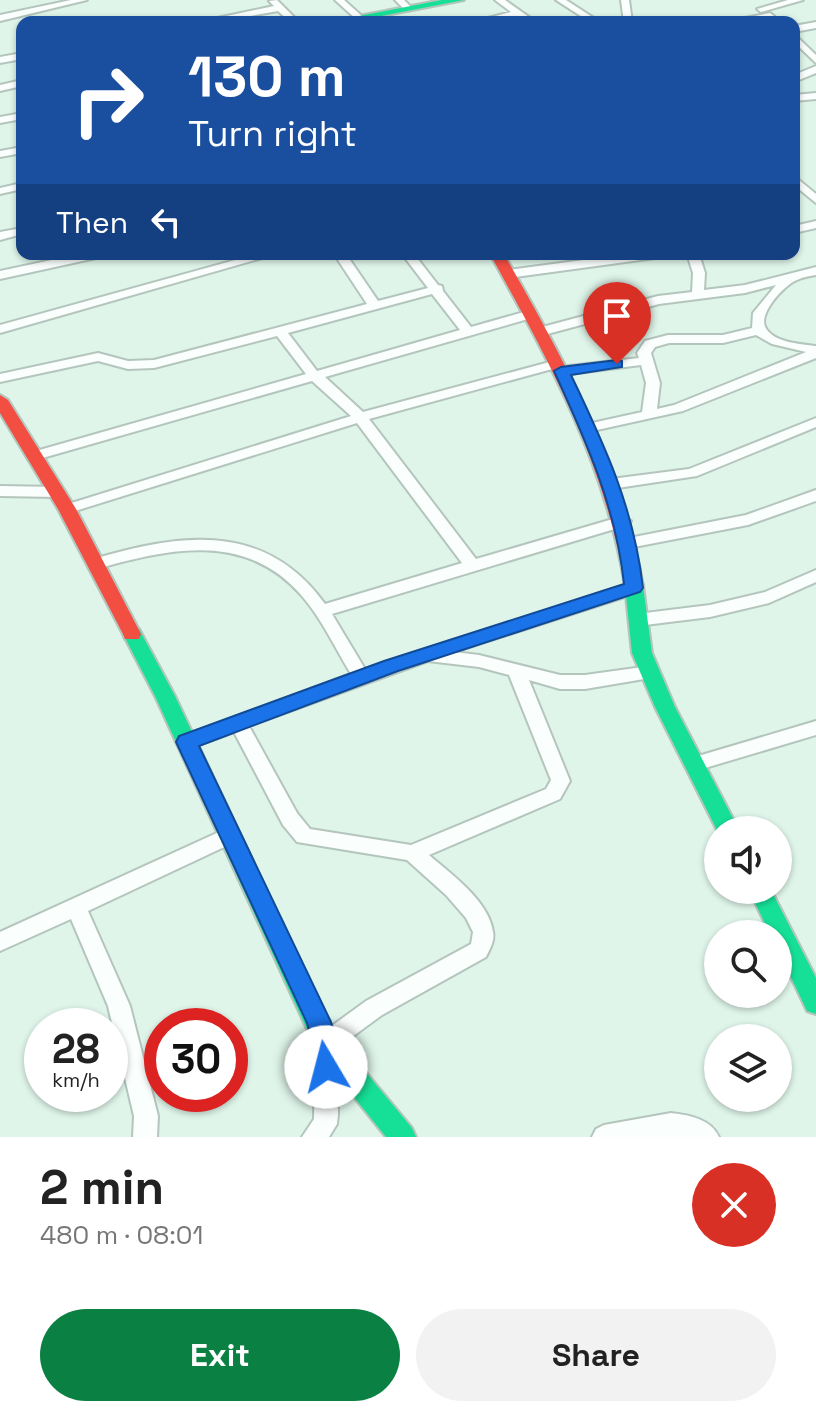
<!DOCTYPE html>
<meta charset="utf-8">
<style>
body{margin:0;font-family:"Space Grotesk",sans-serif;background:#f2f2f2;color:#222;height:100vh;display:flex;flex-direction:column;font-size:30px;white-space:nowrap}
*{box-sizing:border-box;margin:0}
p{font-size:26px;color:#767676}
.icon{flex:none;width:44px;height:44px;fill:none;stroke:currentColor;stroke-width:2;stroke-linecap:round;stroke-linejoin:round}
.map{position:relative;height:1137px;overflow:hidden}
.panel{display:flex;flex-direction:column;background:#fff;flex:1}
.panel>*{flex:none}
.top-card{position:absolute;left:16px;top:16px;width:784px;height:244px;border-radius:16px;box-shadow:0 2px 6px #0004;background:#1a4fa0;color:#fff;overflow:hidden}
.tools{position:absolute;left:704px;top:816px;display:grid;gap:16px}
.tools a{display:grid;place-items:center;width:88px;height:88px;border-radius:50%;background:#fff;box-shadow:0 2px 6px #0004;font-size:40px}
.speed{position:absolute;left:24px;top:1008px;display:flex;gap:16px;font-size:40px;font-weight:700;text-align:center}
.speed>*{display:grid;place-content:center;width:104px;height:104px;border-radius:50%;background:#fff;box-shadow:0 2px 6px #0004;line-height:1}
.speed small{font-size:20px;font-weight:400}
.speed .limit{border:12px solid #d22;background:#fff;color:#111}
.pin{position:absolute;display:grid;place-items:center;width:68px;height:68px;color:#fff;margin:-82px -34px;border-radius:50% 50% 50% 0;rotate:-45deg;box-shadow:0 0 8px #0007}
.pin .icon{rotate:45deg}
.me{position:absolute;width:88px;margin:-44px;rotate:352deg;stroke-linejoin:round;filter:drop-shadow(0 0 6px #0008)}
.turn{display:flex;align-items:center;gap:28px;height:168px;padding:0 40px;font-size:36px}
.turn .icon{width:104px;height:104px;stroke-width:2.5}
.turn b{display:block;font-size:56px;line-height:68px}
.then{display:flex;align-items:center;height:76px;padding:0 40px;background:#0003;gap:16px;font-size:30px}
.round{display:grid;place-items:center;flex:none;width:84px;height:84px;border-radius:42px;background:#f2f2f2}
.headline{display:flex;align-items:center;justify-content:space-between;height:136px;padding:0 40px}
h1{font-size:48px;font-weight:700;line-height:60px}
.cta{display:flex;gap:16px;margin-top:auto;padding:16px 40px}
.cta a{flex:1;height:92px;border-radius:48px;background:#0b8043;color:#fff;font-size:32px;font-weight:700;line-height:92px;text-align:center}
.cta a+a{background:#f2f2f2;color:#222}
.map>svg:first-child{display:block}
</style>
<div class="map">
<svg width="816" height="1137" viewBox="0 0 816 1137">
<rect width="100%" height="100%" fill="#dff5ea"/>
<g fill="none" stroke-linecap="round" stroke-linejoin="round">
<g stroke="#b4c5bd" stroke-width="4">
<g id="street">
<polygon points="71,0 87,0 0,21 0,15"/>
<polygon points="277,0 299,22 290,22 278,11 217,22 198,22 274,6 269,1"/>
<polygon points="335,0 344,0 363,17 356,19"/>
<polygon points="395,0 404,0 413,9 406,11"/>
<polygon points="495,0 505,0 536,22 526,22 517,16 489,22 472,22 511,12"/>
<polygon points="556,0 566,0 600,22 590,22"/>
<polygon points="621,0 629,0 632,22 624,22"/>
<polygon points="788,0 803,0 761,12 757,9"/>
<polygon points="770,13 774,16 773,18 724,22"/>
<polygon points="816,22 816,28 794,32 794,26"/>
<polygon points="794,34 816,55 816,63 794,42"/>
<polygon points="22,53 22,59 0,63 0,57"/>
<polygon points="816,66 816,73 794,82 794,75"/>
<polygon points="22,80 22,86 0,91 0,85"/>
<polygon points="816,93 816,99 794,101 794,95"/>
<polygon points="22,113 22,119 0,123 0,117"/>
<polygon points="22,147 22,153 0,157 0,151"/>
<polygon points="794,176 816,194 816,203 794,185"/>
<polygon points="22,183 22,189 0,194 0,188"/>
<polygon points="816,221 816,228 794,233 794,226"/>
<polygon points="22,228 22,234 0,240 0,232"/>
<polygon points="80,254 102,254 96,258 0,279 0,271"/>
<polygon points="257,254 276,254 0,333 0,325"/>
<path d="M334,254H346L378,301L428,288L402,254H414L438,285L442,286L443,291L471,327L531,310L537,314L535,317L325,377L363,412L557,360L564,364L561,367L639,358L637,353L645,341L668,335H723L752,328L753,313L776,285L745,293L659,304L540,336L534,332L535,329L658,296L692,292L693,273L687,254H699L705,273L704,290L745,285L816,267V275C810,276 803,277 797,280C784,285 755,316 767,330C777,343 801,344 816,346V358L683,411L588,432L581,428L583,425L642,412L646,383L641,365L561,375L556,374V368L369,419L476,559L623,516L631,521L628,525L332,614L365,669L634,582L640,584L642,588L640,592L454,652L479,655L560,675H585L650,666L656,667L659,672L656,677L650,678L585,689H560L529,680L570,781L560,799L429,855C451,874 489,901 493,932C495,940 490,949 486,957L382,1015L337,1048L338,1114L337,1124L329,1137H302L314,1119L315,1043L318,1036L366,1001L471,944L473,932L466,918L446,895L407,860L297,842L283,825L234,732L187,749L181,747L178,742L181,737L351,674C335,648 322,619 302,596C245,530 168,549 96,569L88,564L90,560C177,534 264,519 325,604L462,563L357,423L72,512H62L59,509L62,506L351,416L312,381L39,459H29L27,456L29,453L306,374L277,336L154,368L128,369L98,361L0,382V374L98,353L128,361L154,360L367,304ZM432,294L460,330L317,371L288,333ZM756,335L772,344L806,352L674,405L657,409L660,383L651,353L655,347L669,343H723ZM428,661L479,667L509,675L551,780L546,789L411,845L310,829L297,813L249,726Z"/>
<polygon points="629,254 661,254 655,258 508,278 502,274 508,270"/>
<polygon points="816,418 816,427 697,476 611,489 604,484 611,479 689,469"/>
<polygon points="0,486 57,487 65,492 57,497 0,496"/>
<polygon points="816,490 816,501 748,525 629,548 621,543 629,538 746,515"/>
<polygon points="816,570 816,582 769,603 710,617 637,626 629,620 637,614 710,605 765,592"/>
<polygon points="816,721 816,735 695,771 688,769 686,764 688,759"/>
<polygon points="230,827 237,829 240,835 237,841 88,911 130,1006 158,1116 157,1137 133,1137 134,1116 108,1006 71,919 0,951 0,932"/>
<path d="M671,1113C689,1115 711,1119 719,1137H592L596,1129L604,1125Z"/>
</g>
</g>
<g stroke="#b4c5bd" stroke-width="4">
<g id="fast">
<polygon points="442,0 464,0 350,22 328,22"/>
<polygon points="634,580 643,586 652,653 675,707 739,830 718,832 655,707 632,653 625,586"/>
<polygon points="132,627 139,629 175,696 335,1035 412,1128 416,1137 386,1137 317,1051 155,696 123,634 125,629"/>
<polygon points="749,890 771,890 816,978 816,1014 807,1011 778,950 778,934 770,934"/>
</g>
</g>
<g stroke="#b4c5bd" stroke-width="4">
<g id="jam">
<path d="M490,254H504C565,362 621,462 643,586L640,590L634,592L625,586C605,462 550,363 490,254Z"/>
<polygon points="0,395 8,400 76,509 141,634 139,639 125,639 123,634 58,509 0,413"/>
</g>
</g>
<use href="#street" fill="#fafefc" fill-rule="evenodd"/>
<use href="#fast" fill="#16e098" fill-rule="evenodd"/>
<use href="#jam" fill="#f24e42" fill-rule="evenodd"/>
</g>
<path fill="#1a73e8" stroke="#114b97" stroke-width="2" d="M617,360L622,361V367L571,375C605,446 634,508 643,588L640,592L398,671L199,746L331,1022C337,1040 343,1057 335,1075L326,1079L317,1075C310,1060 313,1041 307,1023L176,742L179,736L384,661L624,584C616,507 586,441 554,371L561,367Z"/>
</svg>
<div class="tools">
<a><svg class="icon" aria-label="sound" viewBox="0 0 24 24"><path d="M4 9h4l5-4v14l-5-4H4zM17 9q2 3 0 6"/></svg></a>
<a><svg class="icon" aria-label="search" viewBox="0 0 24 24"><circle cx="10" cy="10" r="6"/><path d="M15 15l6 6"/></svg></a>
<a><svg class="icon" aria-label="layers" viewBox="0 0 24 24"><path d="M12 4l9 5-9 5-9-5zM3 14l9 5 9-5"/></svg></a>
</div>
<div class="speed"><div>28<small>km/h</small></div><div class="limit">30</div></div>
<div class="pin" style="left:617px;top:364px;background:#d93025"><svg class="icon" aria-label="arrive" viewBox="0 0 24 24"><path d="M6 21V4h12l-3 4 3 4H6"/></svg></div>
<svg class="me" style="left:326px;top:1067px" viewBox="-20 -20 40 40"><circle r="19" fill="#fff"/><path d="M0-13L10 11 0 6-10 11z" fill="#1a73e8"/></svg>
<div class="top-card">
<div class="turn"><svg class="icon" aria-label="right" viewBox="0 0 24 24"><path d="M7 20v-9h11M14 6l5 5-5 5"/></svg><div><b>130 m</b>Turn right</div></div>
<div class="then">Then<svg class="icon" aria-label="left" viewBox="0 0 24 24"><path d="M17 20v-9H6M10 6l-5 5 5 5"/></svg></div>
</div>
</div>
<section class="panel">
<div class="headline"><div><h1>2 min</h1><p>480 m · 08:01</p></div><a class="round" style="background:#d93025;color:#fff"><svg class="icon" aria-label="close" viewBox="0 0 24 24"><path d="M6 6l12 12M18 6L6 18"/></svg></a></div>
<div class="cta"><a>Exit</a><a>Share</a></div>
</section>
